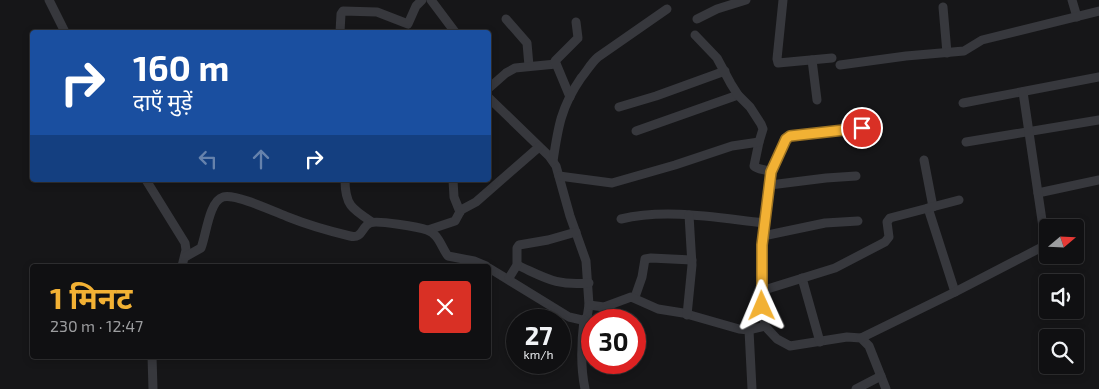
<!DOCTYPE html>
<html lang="hi">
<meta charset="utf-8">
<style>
body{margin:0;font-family:"Exo 2","Noto Sans Devanagari",sans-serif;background:#1e1e20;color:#f1f3f6;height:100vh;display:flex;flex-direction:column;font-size:19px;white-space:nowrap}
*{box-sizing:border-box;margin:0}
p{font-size:16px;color:#9c9d9f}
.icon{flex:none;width:28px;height:28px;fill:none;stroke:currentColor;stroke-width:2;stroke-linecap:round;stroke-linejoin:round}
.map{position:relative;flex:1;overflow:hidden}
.side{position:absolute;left:30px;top:264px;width:461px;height:95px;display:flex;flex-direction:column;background:#101012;border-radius:5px;box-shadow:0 2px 8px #0003,0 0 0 1px #303032}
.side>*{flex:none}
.top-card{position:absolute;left:30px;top:30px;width:461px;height:152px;border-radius:5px;box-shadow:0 2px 8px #0003,0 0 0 1px #303032;background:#1a4fa0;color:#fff;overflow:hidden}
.needle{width:32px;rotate:71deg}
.buttons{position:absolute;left:1039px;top:219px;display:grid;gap:10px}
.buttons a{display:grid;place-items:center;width:45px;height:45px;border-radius:5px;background:#101012;box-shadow:0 2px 8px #0003,0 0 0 1px #303032;font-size:25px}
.speed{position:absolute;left:506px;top:309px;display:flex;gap:10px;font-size:25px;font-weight:700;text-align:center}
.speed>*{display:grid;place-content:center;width:65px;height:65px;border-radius:50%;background:#101012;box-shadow:0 2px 8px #0003,0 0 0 1px #303032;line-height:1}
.speed small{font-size:12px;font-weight:400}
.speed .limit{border:8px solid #d22;background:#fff;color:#111}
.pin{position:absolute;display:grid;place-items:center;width:42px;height:42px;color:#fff;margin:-21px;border:2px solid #fff;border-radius:50%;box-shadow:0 1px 5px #0007}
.me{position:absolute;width:55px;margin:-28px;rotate:359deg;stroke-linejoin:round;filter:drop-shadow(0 0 4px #0008)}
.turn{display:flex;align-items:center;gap:18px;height:105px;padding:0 20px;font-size:22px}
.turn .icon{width:65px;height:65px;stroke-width:2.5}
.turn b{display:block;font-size:35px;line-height:42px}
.lanes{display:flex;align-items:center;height:48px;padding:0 20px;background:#0003;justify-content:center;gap:25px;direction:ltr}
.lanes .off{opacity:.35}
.round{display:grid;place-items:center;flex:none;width:52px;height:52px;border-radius:5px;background:#1e1e20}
.head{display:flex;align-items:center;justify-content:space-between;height:85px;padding:0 20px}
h1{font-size:30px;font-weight:700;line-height:38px;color:#f2b134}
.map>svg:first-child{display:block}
</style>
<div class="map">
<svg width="1099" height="389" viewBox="0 0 1099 389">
<rect width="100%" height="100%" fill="#161618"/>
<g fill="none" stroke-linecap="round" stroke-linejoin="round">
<g stroke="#37383d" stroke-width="9">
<polyline points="49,0 65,32"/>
<polyline points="431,0 455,32"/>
<polyline points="783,0 777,59 778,63 832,58"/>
<polyline points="1072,0 1077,17"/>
<polyline points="943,7 947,53"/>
<polyline points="506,19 527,43 529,66"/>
<polyline points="697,19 717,9 746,0"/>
<polyline points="340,32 341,14 343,11 377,12 408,24 416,6 422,0"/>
<polyline points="812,60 817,100"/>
<polyline points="840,65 906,56 964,51 982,40 1099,11"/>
<polyline points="489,88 506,73 515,68 556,64"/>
<polyline points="570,97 555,61 578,38 576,22"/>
<polyline points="489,98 549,156 556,166 570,216 586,261 589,305 587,318 582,320 569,317 489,268"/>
<polyline points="963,103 1099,77"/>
<polyline points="619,107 656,96 725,71"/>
<polyline points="636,131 738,95"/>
<path d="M759,142L754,166C759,171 768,168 772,174L762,245L761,296L765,326L777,339L790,346L847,337L861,338L869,346L886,389"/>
<polyline points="966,142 1099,120"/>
<polyline points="924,160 933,207"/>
<path d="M553,161C558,127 561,107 581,78C587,71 591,63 598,57L667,9"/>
<polyline points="771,172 788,137 862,128"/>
<polyline points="559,176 612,183 675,165 732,146 759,142 763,129 761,124 750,107 738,95 731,84 717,58 695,35"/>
<polyline points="146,180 185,243 186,250 182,266"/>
<path d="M345,180C345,205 352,209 372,222"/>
<polyline points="453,180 454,197 460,212"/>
<polyline points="770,185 826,178 856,176"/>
<polyline points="1038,193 1099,180"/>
<polyline points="928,208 955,292"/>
<path d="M621,219C667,208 718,218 765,223"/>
<polyline points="428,230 455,221 461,210 476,202 539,147"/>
<polyline points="763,236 825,223 858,221"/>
<path d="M185,257L201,248C206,236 209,201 223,197C235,193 275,212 288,217C308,225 329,231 350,236C363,239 361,227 370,223C377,220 419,227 427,230C439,234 441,247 448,256L474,261L486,266"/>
<path d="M517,265C546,278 556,286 589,283"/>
<polyline points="509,278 517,265 517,248 519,245 548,240 576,232"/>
<polyline points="802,278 820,342"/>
<polyline points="761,291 835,268 885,242 889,237 887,222 890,218 959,200"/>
<polyline points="635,297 642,277 645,259 651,258 692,260"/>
<polyline points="589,305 604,307 631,297 658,309 683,313 739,329 749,330 765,326"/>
<polyline points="687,315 692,265 689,215"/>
<path d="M584,320C581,344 580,365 585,389"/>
<polyline points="749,330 752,389"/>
<polyline points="861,338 955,292 1042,247 1045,240 1043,227 1023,92"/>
<polyline points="152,356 153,389"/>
<polyline points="856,389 881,376"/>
</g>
</g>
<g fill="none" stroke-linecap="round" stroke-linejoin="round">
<g stroke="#9d7322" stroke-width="12">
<polyline id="route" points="762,306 762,245 771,172 786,139 790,136 862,128"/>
</g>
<use href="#route" stroke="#f2b134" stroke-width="9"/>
</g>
</svg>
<div class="buttons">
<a><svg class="needle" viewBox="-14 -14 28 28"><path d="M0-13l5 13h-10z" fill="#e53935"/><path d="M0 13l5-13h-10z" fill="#9c9d9f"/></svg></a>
<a><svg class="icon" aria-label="sound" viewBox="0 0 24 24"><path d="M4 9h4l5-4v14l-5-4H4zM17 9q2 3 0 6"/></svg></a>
<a><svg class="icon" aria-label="search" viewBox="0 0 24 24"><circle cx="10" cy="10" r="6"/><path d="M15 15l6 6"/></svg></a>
</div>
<div class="speed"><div>27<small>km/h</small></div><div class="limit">30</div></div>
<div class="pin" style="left:862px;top:128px;background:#d93025"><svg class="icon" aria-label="arrive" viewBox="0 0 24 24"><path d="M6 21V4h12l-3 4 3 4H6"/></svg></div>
<svg class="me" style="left:762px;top:306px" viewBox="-20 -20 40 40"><path d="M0-17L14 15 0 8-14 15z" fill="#f2b134" stroke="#fff" stroke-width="4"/></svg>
<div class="top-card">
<div class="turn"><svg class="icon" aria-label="right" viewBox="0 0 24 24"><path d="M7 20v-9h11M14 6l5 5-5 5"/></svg><div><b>160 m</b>दाएँ मुड़ें</div></div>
<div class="lanes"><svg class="icon off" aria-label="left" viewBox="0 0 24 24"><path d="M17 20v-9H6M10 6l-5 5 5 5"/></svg><svg class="icon off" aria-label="ahead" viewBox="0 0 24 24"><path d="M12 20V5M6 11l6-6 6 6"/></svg><svg class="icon" aria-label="right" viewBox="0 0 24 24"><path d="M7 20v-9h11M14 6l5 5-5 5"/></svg></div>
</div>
<section class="side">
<div class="head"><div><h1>1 मिनट</h1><p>230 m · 12:47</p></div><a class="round" style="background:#d93025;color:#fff"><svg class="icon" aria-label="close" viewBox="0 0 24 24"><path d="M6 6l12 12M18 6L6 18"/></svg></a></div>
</section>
</div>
